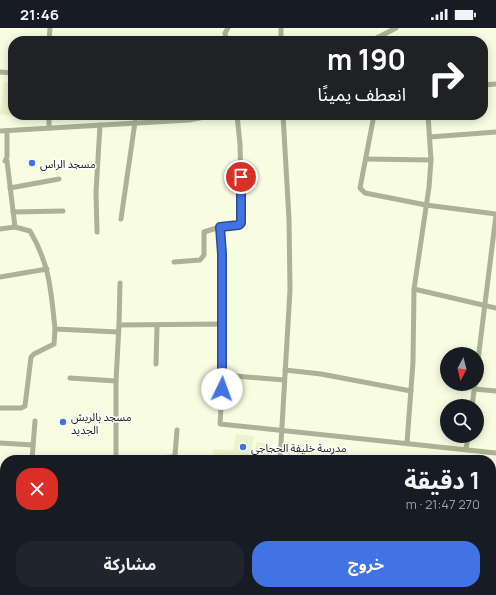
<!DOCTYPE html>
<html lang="ar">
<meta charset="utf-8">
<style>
body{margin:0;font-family:Manrope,"Noto Sans Arabic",sans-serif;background:#20242c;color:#f1f3f6;direction:rtl;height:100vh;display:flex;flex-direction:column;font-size:15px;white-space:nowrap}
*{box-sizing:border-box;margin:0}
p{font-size:13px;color:#9ea1a6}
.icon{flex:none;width:22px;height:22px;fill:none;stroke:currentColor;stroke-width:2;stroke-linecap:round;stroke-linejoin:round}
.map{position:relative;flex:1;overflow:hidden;direction:ltr}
.panel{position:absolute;left:0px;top:427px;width:496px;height:140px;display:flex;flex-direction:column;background:#171b24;border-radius:16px 16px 0 0;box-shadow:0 2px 10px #0003;direction:rtl}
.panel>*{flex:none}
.top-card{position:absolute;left:8px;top:8px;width:480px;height:84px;border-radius:16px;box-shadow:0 2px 10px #0003;direction:rtl;background:#202124;color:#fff;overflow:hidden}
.needle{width:26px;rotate:187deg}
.controls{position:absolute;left:440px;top:319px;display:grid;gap:8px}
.controls a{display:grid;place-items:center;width:44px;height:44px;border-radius:50%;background:#171b24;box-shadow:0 2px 10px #0003;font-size:20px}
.pin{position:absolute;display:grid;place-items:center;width:34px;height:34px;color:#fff;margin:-17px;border:2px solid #fff;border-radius:50%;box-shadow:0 1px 4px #0007}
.me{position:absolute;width:44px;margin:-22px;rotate:3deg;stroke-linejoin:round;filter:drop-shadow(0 0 3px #0008)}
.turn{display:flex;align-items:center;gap:14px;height:84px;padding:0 16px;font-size:18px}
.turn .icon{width:52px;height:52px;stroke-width:2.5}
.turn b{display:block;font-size:28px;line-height:34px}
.round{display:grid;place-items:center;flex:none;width:42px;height:42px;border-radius:16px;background:#20242c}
.head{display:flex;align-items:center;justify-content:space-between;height:68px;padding:0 16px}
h1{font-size:24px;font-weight:700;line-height:30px}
.button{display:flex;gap:8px;margin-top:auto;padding:8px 16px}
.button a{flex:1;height:46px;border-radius:16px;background:#4273e4;color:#fff;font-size:16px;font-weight:700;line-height:46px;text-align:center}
.button a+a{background:#20242c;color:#f1f3f6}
.status{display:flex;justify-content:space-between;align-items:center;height:28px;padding:0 20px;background:#171b24;direction:ltr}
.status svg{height:11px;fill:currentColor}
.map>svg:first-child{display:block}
</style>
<div class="status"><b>21:46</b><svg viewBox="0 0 49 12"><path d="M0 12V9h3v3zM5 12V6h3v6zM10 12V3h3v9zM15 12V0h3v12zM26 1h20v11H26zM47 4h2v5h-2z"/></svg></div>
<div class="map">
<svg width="496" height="567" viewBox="0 0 496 567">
<rect width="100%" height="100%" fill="#f8fce1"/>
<g fill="#edf2cf">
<polygon points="4,54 13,55 13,87 31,87 31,90 0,86"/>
<polygon points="236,406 254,408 251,426 255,426 256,414 270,416 268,432 214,432 213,421 233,423"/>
</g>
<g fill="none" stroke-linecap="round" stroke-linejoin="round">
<g stroke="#adb195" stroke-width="5">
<polyline points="281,0 281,13"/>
<polyline points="49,13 50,0"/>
<polyline points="226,13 225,5 228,0"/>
<polyline points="371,13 396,0"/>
<polyline points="0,44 13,45"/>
<polyline points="483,57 496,56"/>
<polyline points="49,87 49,100"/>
<polyline points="374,87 360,160 365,165 426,177 496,186"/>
<polyline points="0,103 189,92 215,87"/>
<path d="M7,103V129L5,133H7L15,199L30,203C50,237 51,263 55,301L118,304"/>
<polyline points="430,109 496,104"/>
<polyline points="366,131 431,132"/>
<polyline points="10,160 59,151"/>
<polyline points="13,184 63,183"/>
<polyline points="121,191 135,94"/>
<polyline points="220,199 239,197 242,193 240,116 237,87"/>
<polyline points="0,201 15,199"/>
<polyline points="97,204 96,164 100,97"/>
<polyline points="174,234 200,232 204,227 204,204 220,199 223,226 222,296"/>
<polyline points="0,249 47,241"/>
<polyline points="414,261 496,280"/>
<polyline points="119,297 120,255"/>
<polyline points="156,336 157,298"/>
<polyline points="477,340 496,187"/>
<polyline points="285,342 321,346 411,363"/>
<polyline points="223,347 284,352"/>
<polyline points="70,350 116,353"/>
<polyline points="474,361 496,363"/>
<polyline points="472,378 475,356"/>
<polyline points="0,380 21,380 25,378 31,329 34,326 54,316 55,301"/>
<polyline points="0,415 33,417"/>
<polyline points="407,415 413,334 414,261 429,159 431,132 428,87"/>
<polyline points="466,421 468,408"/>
<polyline points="32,432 35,393"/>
<polyline points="116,432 116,353 119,297 222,296 223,347 220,396 496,425"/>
<polyline points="151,432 156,430 173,429 175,427 177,402"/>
<polyline points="280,432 290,262 289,191 283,87"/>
<polyline points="0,466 5,466"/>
<polyline points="491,485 496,485"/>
<polyline points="491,534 496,534"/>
<polyline points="0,545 5,544"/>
<polyline points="0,562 14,567"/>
<polyline points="170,562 170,567"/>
<polyline points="75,567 75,562"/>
<polyline points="217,567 218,562"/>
<polyline points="265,567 266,562"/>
<polyline points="322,567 322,562"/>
<polyline points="350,567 351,562"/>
<polyline points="447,567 448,562"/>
</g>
</g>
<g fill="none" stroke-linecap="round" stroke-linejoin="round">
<g stroke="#2b4b94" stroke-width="10">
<polyline id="route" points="222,361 222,226 220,199 239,197 241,195 241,149"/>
</g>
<use href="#route" stroke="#4273e4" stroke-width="7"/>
</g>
<g fill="#4273e4" stroke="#fff" stroke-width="1.5">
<circle cx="32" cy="135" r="4"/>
<circle cx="63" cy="394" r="4"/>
<circle cx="243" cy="419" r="4"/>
</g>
<g text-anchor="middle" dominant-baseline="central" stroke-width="3" stroke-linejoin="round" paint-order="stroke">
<g font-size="11" fill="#26281e" stroke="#fff" text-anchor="start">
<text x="40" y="135">مسجد الراس</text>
<text x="71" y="388">مسجد بالريش<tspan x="71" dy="13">الجديد</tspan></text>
<text x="251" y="419">مدرسة خليفة الحجاجي</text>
</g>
</g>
</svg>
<div class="controls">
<a><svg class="needle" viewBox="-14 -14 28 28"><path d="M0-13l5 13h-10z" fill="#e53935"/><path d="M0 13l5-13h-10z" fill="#9ea1a6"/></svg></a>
<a><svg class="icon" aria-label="search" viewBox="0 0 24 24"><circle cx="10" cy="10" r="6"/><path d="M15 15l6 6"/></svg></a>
</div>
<div class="pin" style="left:241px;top:149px;background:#d93025"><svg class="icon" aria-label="arrive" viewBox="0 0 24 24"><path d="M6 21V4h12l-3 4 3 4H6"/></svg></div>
<svg class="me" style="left:222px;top:361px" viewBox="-20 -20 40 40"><circle r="19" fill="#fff"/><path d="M0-13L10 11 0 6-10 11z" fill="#4273e4"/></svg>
<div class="top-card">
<div class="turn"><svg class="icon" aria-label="right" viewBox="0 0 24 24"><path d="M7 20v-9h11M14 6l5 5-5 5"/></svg><div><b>190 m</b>انعطف يمينًا</div></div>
</div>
<section class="panel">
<div class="head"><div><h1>1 دقيقة</h1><p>270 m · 21:47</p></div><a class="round" style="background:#d93025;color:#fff"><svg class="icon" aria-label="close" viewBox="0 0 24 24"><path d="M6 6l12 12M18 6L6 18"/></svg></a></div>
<div class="button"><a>خروج</a><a>مشاركة</a></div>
</section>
</div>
